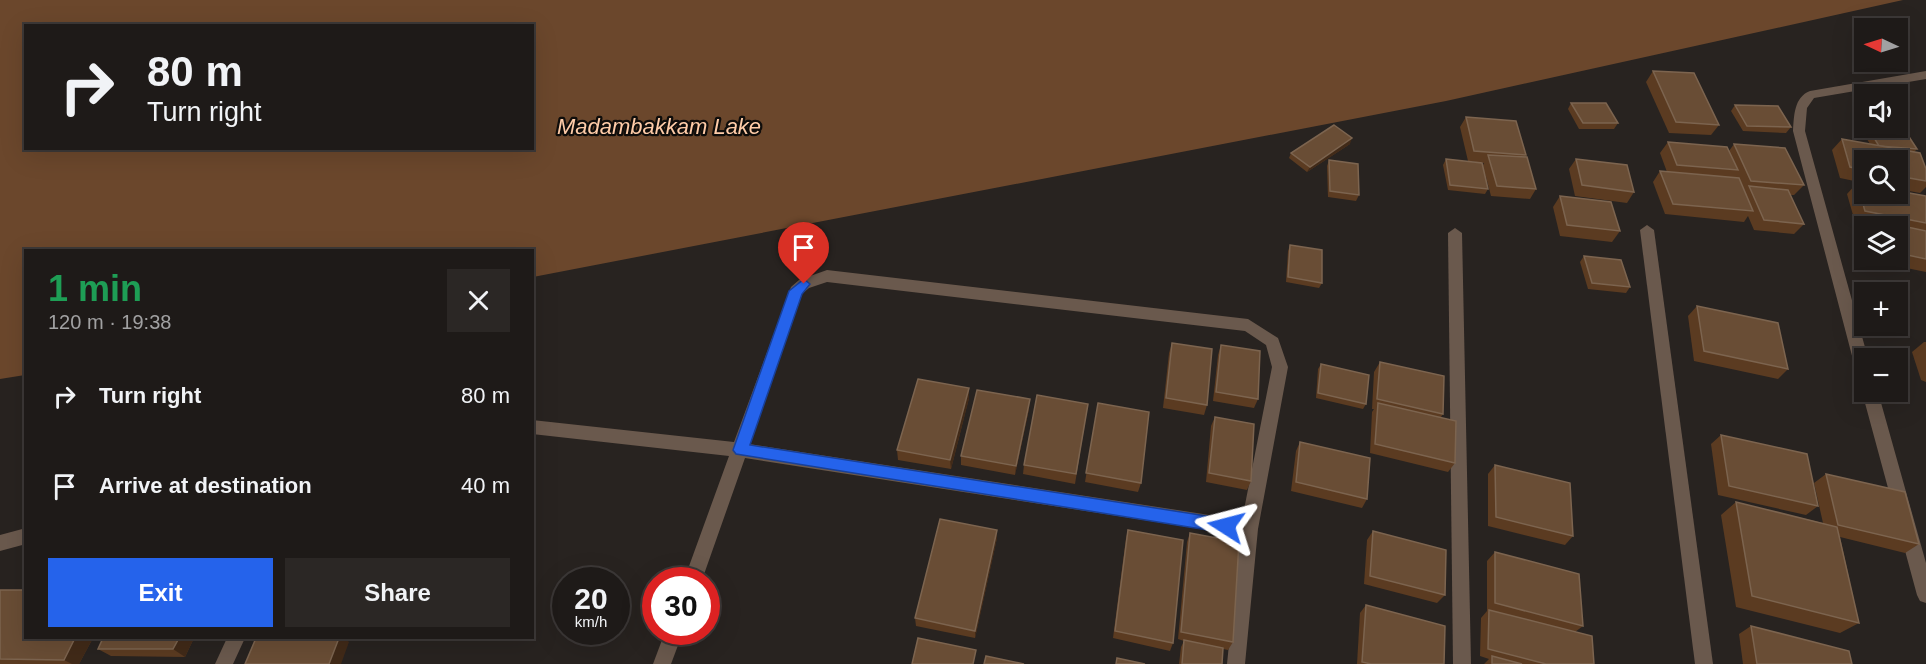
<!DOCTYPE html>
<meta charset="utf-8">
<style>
body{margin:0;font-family:Arial,sans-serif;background:#2b2725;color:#f1f3f6;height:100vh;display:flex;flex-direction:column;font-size:22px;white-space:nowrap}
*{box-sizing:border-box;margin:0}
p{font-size:20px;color:#a1a1a2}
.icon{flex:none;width:33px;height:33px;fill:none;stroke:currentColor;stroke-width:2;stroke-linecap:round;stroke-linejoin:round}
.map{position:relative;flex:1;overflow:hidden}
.side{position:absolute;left:24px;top:249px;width:510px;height:390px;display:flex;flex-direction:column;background:#1e1a18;border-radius:0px;box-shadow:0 6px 24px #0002,0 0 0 2px #3c3837}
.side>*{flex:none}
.guide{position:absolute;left:24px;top:24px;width:510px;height:126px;border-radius:0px;box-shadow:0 6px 24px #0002,0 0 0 2px #3c3837;background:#1e1a18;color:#f1f3f6;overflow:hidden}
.needle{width:39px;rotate:274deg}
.tools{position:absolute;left:1854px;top:18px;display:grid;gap:12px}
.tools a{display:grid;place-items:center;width:54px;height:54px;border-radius:0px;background:#1e1a18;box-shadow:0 6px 24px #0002,0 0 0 2px #3c3837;font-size:30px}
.speed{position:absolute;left:552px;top:567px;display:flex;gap:12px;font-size:30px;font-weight:700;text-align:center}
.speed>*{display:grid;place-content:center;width:78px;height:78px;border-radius:50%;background:#1e1a18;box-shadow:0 6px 24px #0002,0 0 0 2px #3c3837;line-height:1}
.speed small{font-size:15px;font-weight:400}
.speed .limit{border:9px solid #d22;background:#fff;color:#111}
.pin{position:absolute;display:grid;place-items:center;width:51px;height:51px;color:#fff;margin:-62px -26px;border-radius:50% 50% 50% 0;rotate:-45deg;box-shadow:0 0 6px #0007}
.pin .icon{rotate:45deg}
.me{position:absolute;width:66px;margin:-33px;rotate:279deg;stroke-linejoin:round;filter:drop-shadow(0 0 4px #0008)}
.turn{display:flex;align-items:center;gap:21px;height:126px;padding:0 24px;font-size:27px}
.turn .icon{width:78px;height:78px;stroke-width:2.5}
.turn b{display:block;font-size:42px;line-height:51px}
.round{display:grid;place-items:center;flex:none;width:63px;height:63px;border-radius:0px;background:#2b2725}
.overview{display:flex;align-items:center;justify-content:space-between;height:102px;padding:0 24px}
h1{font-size:36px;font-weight:700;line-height:45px;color:#1e9e55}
.button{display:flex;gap:12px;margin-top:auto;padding:12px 24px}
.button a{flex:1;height:69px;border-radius:0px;background:#2563eb;color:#fff;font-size:24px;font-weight:700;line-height:69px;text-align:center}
.button a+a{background:#2b2725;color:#f1f3f6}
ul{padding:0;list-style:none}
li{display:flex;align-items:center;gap:18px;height:90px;padding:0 24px}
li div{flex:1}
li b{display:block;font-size:22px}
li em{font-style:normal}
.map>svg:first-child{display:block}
</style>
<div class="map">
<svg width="1926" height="664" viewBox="0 0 1926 664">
<rect width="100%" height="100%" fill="#282320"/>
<path fill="#6b472c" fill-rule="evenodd" d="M0,0H1903L1446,101L533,277L532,250H26L25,375L0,379ZM26,26H532V148H26Z"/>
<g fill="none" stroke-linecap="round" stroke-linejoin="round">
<g fill="#6a594d" fill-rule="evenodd">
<path d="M1926,71V79L1814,98L1807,108L1805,131L1868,358H1864V377L1859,375L1856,371L1793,131C1794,116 1794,97 1810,91Z"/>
<polygon points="1647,225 1654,230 1713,664 1695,664 1640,230"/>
<polygon points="1455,228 1462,233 1471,664 1453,664 1448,233"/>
<path d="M827,270L1248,319L1278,338L1288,367L1258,529L1245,664H1227L1240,535L745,458L702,580H684L729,456L532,434V420L734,442L791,287L799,280ZM827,282L1245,331L1266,345L1272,367L1242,520L749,444L802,294L809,288Z"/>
<polygon points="1864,387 1864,392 1878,392 1926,563 1926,603 1920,601 1917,595 1862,392"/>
<polygon points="26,528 26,544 0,551 0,535"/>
<polygon points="665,632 683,632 671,664 653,664"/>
<polygon points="227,638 245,638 233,664 215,664"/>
</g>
</g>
<g fill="#5b3b21">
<polygon points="1653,71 1719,125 1711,135 1669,133 1646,82"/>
<polygon points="1571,103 1618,123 1614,129 1579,129 1568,109"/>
<polygon points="1735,105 1791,127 1786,133 1743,131 1731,111"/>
<polygon points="1466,117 1526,155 1525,157 1536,189 1530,199 1491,196 1485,173 1488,189 1485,194 1448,190 1443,165 1446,159 1483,165 1484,163 1468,161 1460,127"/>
<polygon points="1862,117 1864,117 1864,128 1898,128 1917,149 1914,152 1926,169 1926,187 1920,193 1898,189 1898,160 1864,160 1864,183 1840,178 1832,150 1842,139 1870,144 1857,123"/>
<polygon points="1668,142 1729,151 1734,144 1804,185 1794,195 1790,195 1804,224 1794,234 1754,230 1748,216 1744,222 1665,214 1653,182 1660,171 1667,172 1660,153"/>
<polygon points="1350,144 1307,172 1289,158 1291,153"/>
<polygon points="1576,159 1634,192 1627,203 1575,196 1569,169"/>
<polygon points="1329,160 1359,195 1356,201 1328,197 1327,166"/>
<polygon points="1857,183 1926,196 1926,272 1882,263 1881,260 1898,260 1898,226 1880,226 1855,222 1847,194"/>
<polygon points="1560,196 1620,231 1612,242 1560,236 1553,207"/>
<polygon points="1290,245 1322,283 1319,288 1286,282 1288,251"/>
<polygon points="1584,256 1630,287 1626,293 1588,289 1580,262"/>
<polygon points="1697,306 1788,369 1778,379 1694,361 1688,316"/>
<polygon points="1924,342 1926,342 1926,382 1921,380 1912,352"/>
<polygon points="1172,343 1207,405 1204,415 1163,408 1169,353"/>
<polygon points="1221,345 1258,399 1254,408 1213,401 1218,355"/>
<polygon points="1380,362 1443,414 1441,417 1455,463 1448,472 1370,453 1372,412 1374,409 1372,409 1374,372"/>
<polygon points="1321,364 1366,404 1363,409 1316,398 1318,369"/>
<polygon points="969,398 951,469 898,460 897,450"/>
<polygon points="1098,403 1141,483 1138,492 1085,482"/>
<polygon points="1088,404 1075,484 1023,474 1024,465"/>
<polygon points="1029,409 1015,475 961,465 961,456"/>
<polygon points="1215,417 1251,481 1247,490 1206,482 1211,426"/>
<polygon points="1721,435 1818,506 1806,515 1718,495 1711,444"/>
<polygon points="1300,442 1367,499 1362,508 1291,491 1296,451"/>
<polygon points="1495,465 1573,536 1565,545 1488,526 1488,474"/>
<polygon points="1826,474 1919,544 1905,553 1840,537 1859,623 1840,633 1736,607 1721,515 1736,502 1823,523 1814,483"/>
<polygon points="997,530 997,538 975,638 916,626 915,618"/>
<polygon points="1128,530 1173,643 1170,651 1113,638 1126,538"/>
<polygon points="1373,531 1445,595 1437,603 1364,584 1367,540"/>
<polygon points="1190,533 1233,642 1228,650 1223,649 1222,664 1179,664 1181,647 1184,641 1178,639 1187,542"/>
<polygon points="1495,552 1583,626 1575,632 1594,664 1484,664 1489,659 1480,656 1481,618 1487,611 1487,561"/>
<polygon points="0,590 93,638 79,664 0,664"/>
<polygon points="1366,605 1444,664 1357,664 1360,613"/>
<polygon points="1751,626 1852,664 1743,664 1739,634"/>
<polygon points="103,638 194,638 185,657 111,656 98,649"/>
</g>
<g fill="#412a18">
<polygon points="1352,138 1350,144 1307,172 1310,167"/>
<polygon points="969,388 969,398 951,469 950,460"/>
<polygon points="1030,399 1029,409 1015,475 1016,466"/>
<polygon points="997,530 997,538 975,638 975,631"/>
<polygon points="75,638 93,638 79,664 72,664 64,660"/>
<polygon points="179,638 194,638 185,657 173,649"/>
<polygon points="339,638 344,638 349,642 341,664 329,664"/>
</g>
<g fill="#694d35" stroke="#7c644f" stroke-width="1.5">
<polygon points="1653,71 1694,73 1719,125 1676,122"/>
<polygon points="1571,103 1606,103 1618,123 1583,123"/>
<polygon points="1735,105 1778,106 1791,127 1747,126"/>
<polygon points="1466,117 1516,121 1526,155 1474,151"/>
<polygon points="1898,120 1917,149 1879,146 1868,128 1898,128"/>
<polygon points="1334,125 1352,138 1310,167 1291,153"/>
<polygon points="1842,139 1920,153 1926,169 1926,181 1898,176 1898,160 1864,160 1864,170 1850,167"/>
<polygon points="1668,142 1727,147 1738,170 1677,165"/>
<polygon points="1734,144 1785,148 1804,185 1751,181"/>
<polygon points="1488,155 1527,157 1536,189 1497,186"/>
<polygon points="1446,159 1482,163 1488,189 1450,185"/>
<polygon points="1576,159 1627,165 1634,192 1582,185"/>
<polygon points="1329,160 1358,164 1359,195 1330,191"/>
<polygon points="1660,171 1739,178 1753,211 1673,204"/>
<polygon points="1857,183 1864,185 1864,194 1898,194 1898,191 1926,196 1926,223 1865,211"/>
<polygon points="1749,186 1788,190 1804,224 1764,220"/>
<polygon points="1560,196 1611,202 1620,231 1567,225"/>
<polygon points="1884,222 1926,231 1926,259 1898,253 1898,226 1885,226"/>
<polygon points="1290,245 1322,250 1322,283 1288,277"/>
<polygon points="1584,256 1621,260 1630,287 1592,283"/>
<polygon points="1697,306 1778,323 1788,369 1704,351"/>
<polygon points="1172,343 1212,349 1207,405 1166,398"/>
<polygon points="1221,345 1260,351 1258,399 1216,392"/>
<polygon points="1380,362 1444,376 1443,414 1377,399"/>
<polygon points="1321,364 1369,375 1366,404 1318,393"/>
<polygon points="918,379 969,388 950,460 897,450"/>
<polygon points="977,390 1030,399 1016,466 961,456"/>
<polygon points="1037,395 1088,404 1076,474 1024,465"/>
<polygon points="1098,403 1149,412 1141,483 1086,473"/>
<polygon points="1378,403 1456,421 1455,463 1375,444"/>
<polygon points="1215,417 1254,424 1251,481 1209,473"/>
<polygon points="1721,435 1807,454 1818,506 1729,486"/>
<polygon points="1300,442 1370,458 1367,499 1296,482"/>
<polygon points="1495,465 1570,483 1573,536 1496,517"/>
<polygon points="1826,474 1905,492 1919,544 1838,525"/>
<polygon points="1736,502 1837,527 1859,623 1752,596"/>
<polygon points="940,519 997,530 975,631 915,618"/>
<polygon points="1128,530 1183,540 1173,643 1115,631"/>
<polygon points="1373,531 1446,550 1445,595 1370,576"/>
<polygon points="1190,533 1239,542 1233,642 1181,632"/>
<polygon points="1495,552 1579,574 1583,626 1495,603"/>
<polygon points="0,590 26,590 26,638 75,638 64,660 0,659"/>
<polygon points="1366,605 1445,626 1444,664 1371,664 1362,662"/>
<polygon points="1489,610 1592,636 1594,664 1546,664 1488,649"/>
<polygon points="1751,626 1849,651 1852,664 1757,664"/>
<polygon points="103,638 179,638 173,649 98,649"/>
<polygon points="256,638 339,638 329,664 245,664"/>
<polygon points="918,638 976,650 973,664 912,664"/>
<polygon points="1184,640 1223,648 1222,664 1182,664"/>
<polygon points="986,656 1024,664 984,664"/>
<polygon points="1492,656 1522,664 1492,664"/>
<polygon points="1117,658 1145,664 1116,664"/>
</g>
<polygon fill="#2563eb" stroke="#184099" stroke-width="1.5" points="804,279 810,284 802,294 750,445 1226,519 1232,521 1234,526 1232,531 1226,533 736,454 733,450 789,291"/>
<g text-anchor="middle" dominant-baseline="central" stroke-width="4.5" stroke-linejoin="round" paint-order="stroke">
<g font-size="22" font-style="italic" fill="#ffcca8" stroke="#0f0d0b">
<text x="659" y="126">Madambakkam Lake</text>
</g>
</g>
</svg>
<div class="tools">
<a><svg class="needle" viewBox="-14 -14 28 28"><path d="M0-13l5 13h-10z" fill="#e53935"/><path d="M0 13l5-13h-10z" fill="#a1a1a2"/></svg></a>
<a><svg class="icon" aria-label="sound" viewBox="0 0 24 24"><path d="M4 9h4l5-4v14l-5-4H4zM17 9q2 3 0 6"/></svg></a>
<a><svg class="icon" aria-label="search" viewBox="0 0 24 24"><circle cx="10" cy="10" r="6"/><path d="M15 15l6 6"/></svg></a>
<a><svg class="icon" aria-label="layers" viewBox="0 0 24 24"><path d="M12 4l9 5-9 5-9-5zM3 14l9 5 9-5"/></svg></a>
<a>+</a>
<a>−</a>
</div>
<div class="speed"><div>20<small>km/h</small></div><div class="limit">30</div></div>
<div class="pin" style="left:804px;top:284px;background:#d93025"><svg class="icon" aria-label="arrive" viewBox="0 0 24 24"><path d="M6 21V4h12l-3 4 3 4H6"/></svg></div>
<svg class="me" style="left:1226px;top:526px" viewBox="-20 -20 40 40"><path d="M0-17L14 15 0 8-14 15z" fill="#2563eb" stroke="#fff" stroke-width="4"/></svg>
<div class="guide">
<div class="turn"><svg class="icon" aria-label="right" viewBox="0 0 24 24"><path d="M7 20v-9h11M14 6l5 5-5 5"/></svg><div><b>80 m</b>Turn right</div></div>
</div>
<section class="side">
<div class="overview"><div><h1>1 min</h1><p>120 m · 19:38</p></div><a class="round"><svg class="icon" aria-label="close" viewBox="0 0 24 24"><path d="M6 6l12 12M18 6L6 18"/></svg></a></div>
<ul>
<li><svg class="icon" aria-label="right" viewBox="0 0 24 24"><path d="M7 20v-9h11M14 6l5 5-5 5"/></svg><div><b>Turn right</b></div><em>80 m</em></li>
<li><svg class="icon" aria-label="arrive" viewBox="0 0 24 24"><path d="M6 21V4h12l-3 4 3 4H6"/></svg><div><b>Arrive at destination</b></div><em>40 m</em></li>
</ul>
<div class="button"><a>Exit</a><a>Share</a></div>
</section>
</div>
